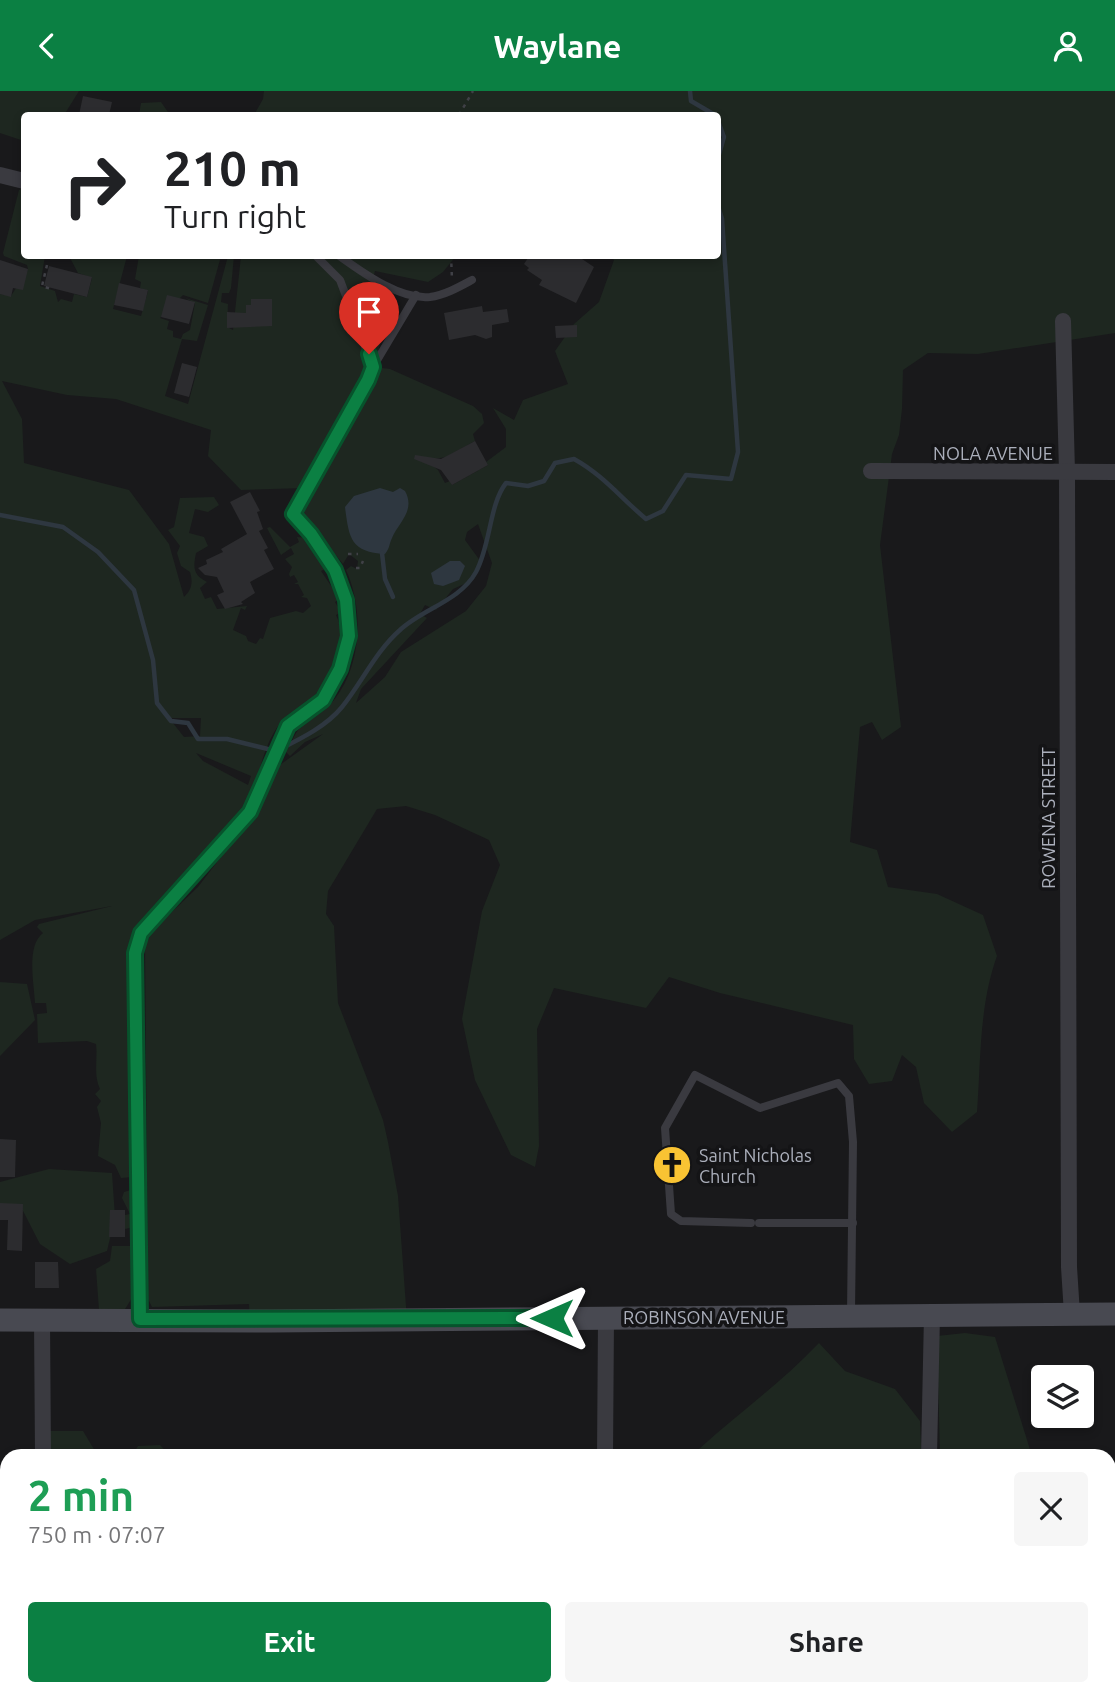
<!DOCTYPE html>
<meta charset="utf-8">
<style>
body{margin:0;font-family:Ubuntu,sans-serif;background:#f6f6f6;color:#202124;height:100vh;display:flex;flex-direction:column;font-size:26px;white-space:nowrap}
*{box-sizing:border-box;margin:0}
p{font-size:23px;color:#757577}
.icon{flex:none;width:38px;height:38px;fill:none;stroke:currentColor;stroke-width:2;stroke-linecap:round;stroke-linejoin:round}
.map{position:relative;flex:1;overflow:hidden}
.panel{position:absolute;left:0px;top:1358px;width:1116px;height:247px;display:flex;flex-direction:column;background:#fff;border-radius:21px 21px 0 0;box-shadow:0 4px 10px #0003}
.panel>*{flex:none}
.hud{position:absolute;left:21px;top:21px;width:700px;height:147px;border-radius:7px;box-shadow:0 4px 10px #0003;background:#fff;color:#202124;overflow:hidden}
.controls{position:absolute;left:1031px;top:1274px;display:grid;gap:14px}
.controls a{display:grid;place-items:center;width:63px;height:63px;border-radius:7px;background:#fff;box-shadow:0 4px 10px #0003;font-size:35px}
.pin{position:absolute;display:grid;place-items:center;width:60px;height:60px;color:#fff;margin:-72px -30px;border-radius:50% 50% 50% 0;rotate:-45deg;box-shadow:0 0 7px #0007}
.pin .icon{rotate:45deg}
.me{position:absolute;width:77px;margin:-38px;rotate:270deg;stroke-linejoin:round;filter:drop-shadow(0 0 5px #0008)}
.turn{display:flex;align-items:center;gap:24px;height:147px;padding:0 28px;font-size:32px}
.turn .icon{width:91px;height:91px;stroke-width:2.5}
.turn b{display:block;font-size:49px;line-height:60px}
.round{display:grid;place-items:center;flex:none;width:74px;height:74px;border-radius:7px;background:#f6f6f6}
.head{display:flex;align-items:center;justify-content:space-between;height:119px;padding:0 28px}
h1{font-size:42px;font-weight:700;line-height:52px;color:#1e9e55}
.action{display:flex;gap:14px;margin-top:auto;padding:14px 28px}
.action a{flex:1;height:80px;border-radius:7px;background:#0b8043;color:#fff;font-size:28px;font-weight:700;line-height:80px;text-align:center}
.action a+a{background:#f6f6f6;color:#202124}
header{display:flex;justify-content:space-between;align-items:center;height:91px;padding:0 28px;background:#0b8043;color:#fff;font-size:32px;font-weight:700}
.map>svg:first-child{display:block}
</style>
<header><svg class="icon" aria-label="back" viewBox="0 0 24 24"><path d="M15 5l-7 7 7 7"/></svg>Waylane<svg class="icon" aria-label="person" viewBox="0 0 24 24"><circle cx="12" cy="8" r="4"/><path d="M4 21q1-7 8-7t8 7"/></svg></header>
<div class="map">
<svg width="1115" height="1604" viewBox="0 0 1115 1604">
<rect width="100%" height="100%" fill="#19191b"/>
<g fill="#1e2720" fill-rule="evenodd">
<polygon points="0,0 79,0 64,24 24,24 24,50 0,42"/>
<path d="M264,0H1115V242L978,263L928,262L903,279L902,318L899,344L892,363L880,454L901,636L882,649L872,631L860,636L850,751L877,759L888,796L937,803L983,824L997,865C979,915 981,968 977,1021L952,1041L924,1012L916,976L902,964L892,990L869,993L854,968L853,934L720,902L669,886L646,917L554,897L537,938L539,1055L535,1076L511,1064L475,989L462,928L482,820L500,774L489,749L435,724L406,715L377,718L328,800L326,823L334,835L338,912L383,1029L388,1051L398,1105L407,1229H250L249,1213L152,1216L148,1208L145,855L152,840L198,796L227,758L228,745L250,721L258,701L133,846L129,860L133,1086L121,1087L115,1074L98,1065L101,1032L97,1016L101,1010L95,1003L100,998C93,984 98,967 96,953L87,950L38,952L37,923L47,922L46,912H35C34,892 26,855 43,842L37,836L39,833L112,815L35,829L0,849V203L11,205L28,178L27,174L4,165L3,162L19,99L24,97V164L45,165L40,195L55,200L58,211L61,208L72,211L74,203L87,206L92,187L78,182L69,165H127L113,218L141,225L148,200L140,197L141,191L135,188L139,165H221L208,212L183,204L160,227L169,230L167,238L173,240V246L181,248L183,243L190,239L195,212L185,207L208,214L197,250L182,248L165,305L188,313L228,165H234L231,197L229,202H222L221,211L228,213L227,236L233,239L241,165H456L443,181L428,191L375,180L369,203L381,246L377,270L305,397L241,399L208,365L211,339L116,308L67,304L2,290L22,328L24,372L129,399L169,453L184,506C192,499 193,491 190,481L181,475L177,462L180,455L168,439L174,436L180,407L214,406L219,414L208,421L195,418L189,442L204,446L208,455L196,462C193,477 193,484 207,491L200,497L205,508L211,506L217,518L247,515L245,519L241,517L233,539L246,545L248,550L256,553L260,547L263,548L270,527L296,520L303,522L311,515L307,507L301,506L304,504L298,493H294L298,491L294,484L290,486L289,483L292,476L285,468L294,463L291,457L281,464L267,437L270,436L290,456L299,451L297,446L308,447L325,478L321,480L340,508L335,511L341,521L336,524C349,550 334,582 316,603C306,615 289,622 279,634C265,652 261,676 254,697L259,700L266,684L323,643L305,651L290,665L285,660C292,654 293,644 300,637C310,627 325,620 334,609C362,574 364,518 346,479L351,475L357,478L358,470L349,463L343,473L302,423V415L375,286L382,277L390,278L473,315L482,323L484,332L473,343L475,350L446,366L434,368L430,372L438,379L445,392L450,390L452,394L488,374L486,371L506,356V338L493,317L514,329L523,309L568,293L555,260L574,233L599,211L614,169L610,165L718,164V24H254L263,8ZM478,433L492,472L486,495L466,520L401,561L385,586L356,612L361,598L427,527L420,523L425,514L436,519L453,498L471,490L481,471L465,449L467,441ZM169,627H201L200,645L184,646ZM196,662L251,685L248,694L203,670Z"/>
<polygon points="161,11 170,24 139,24 141,12"/>
<polygon points="0,891 27,893 35,929 0,965"/>
<polygon points="49,1078 112,1082 115,1126 107,1160 70,1173 40,1153 21,1116 0,1117 0,1091"/>
<polygon points="134,1098 134,1136 125,1138 125,1124 130,1123 122,1107 124,1101"/>
<polygon points="112,1155 133,1155 132,1207 125,1218 99,1219 96,1178 110,1170"/>
<polygon points="965,1242 995,1246 1032,1365 940,1365 937,1245"/>
<path d="M819,1252L845,1280L895,1298L920,1330L921,1358L915,1365H698L699,1358C739,1322 782,1291 819,1252Z"/>
<polygon points="50,1340 83,1340 98,1365 50,1365"/>
<polygon points="160,1354 170,1365 132,1365 138,1355"/>
<polygon points="1110,1410 1115,1411 1115,1539 1110,1535"/>
<polygon points="7,1493 7,1598 39,1598 39,1604 0,1604 0,1499"/>
<polygon points="188,1598 551,1598 551,1604 181,1604"/>
</g>
<g fill="#2e3740">
<path d="M380,397L393,401L400,397L405,400C416,420 398,432 392,447C389,453 390,457 385,463C351,461 349,448 345,416L354,405Z"/>
<polygon points="450,470 460,470 465,475 459,489 443,495 434,493 431,482"/>
</g>
<g fill="none" stroke-linecap="round" stroke-linejoin="round">
<g stroke="#2e3740" stroke-width="4.5">
<polyline points="690,0 691,10 715,24"/>
<polyline points="718,30 724,46 718,67"/>
<path d="M0,424L63,436L98,461L134,499L153,569L157,612L171,630L188,632L198,648H227L276,660C298,649 326,636 342,616C362,591 376,560 400,539C422,518 460,510 476,481C491,453 489,414 506,392L528,395L544,390L555,372L574,368C603,384 621,407 646,428L663,420L686,384L731,388L738,361L722,128L718,115"/>
<polyline points="382,462 385,488 393,506"/>
</g>
</g>
<g fill="#2c2c2f">
<polygon points="83,5 112,11 109,24 79,24"/>
<polygon points="530,164 576,164 594,176 576,212 539,194 542,189 527,179 529,177 524,173"/>
<polygon points="0,169 28,178 23,199 13,197 11,206 0,203"/>
<polygon points="49,175 92,186 87,206 44,195"/>
<polygon points="119,192 148,199 143,220 114,214"/>
<polygon points="167,204 195,211 189,233 161,226"/>
<polygon points="251,208 272,208 272,235 227,237 227,221 246,222 246,214 251,214"/>
<polygon points="482,215 483,221 507,218 509,231 492,234 492,246 486,248 475,244 449,249 444,222"/>
<polygon points="577,234 577,246 556,247 555,235"/>
<polygon points="182,272 197,276 189,306 174,302"/>
<polygon points="475,350 488,374 452,394 441,379 414,368 415,364 441,368"/>
<polygon points="250,401 260,420 257,421 263,438 259,440 268,457 264,459 274,478 250,491 255,502 241,511 243,513 225,518 217,504 224,501 217,486 205,484 198,477 207,473 206,469 223,461 221,458 247,443 230,411"/>
<polygon points="0,1048 16,1049 15,1086 0,1086"/>
<polygon points="0,1112 23,1113 22,1160 7,1159 8,1129 0,1129"/>
<polygon points="110,1119 125,1119 125,1146 109,1146"/>
<polygon points="35,1171 58,1171 59,1197 35,1197"/>
</g>
<g fill="none" stroke-linecap="round" stroke-linejoin="round">
<g stroke="#404147" stroke-width="2.5" stroke-dasharray="3.5 5" stroke-linecap="butt">
<polyline points="459,24 473,0"/>
<polyline points="451,164 452,189"/>
<polyline points="47,174 42,195 51,198"/>
<polyline points="348,463 358,463"/>
<polyline points="356,477 360,477 363,470"/>
</g>
<g stroke="#3a3a40" stroke-width="8">
<path d="M338,164C362,181 399,209 430,206C445,204 459,196 472,189"/>
<polyline points="373,276 416,204"/>
<polyline points="751,1132 681,1130 671,1123 665,1037 695,984 760,1017 838,992 849,1005 853,1051 851,1222"/>
<polyline points="759,1132 853,1132"/>
<polyline points="140,1227 135,862 141,842 250,721 288,635 323,609 340,578 349,545 346,509 335,479 311,443 293,423 373,276 340,189 315,164"/>
</g>
<g stroke="#3a3a40" stroke-width="16">
<polyline points="0,84 24,90"/>
<polyline points="1063,230 1067,381 1069,1176 1072,1223"/>
<polyline points="871,380 1115,381"/>
<polyline points="42,1229 43,1365"/>
<polyline points="605,1365 606,1227"/>
<polyline points="929,1365 932,1224"/>
<polyline points="45,1598 45,1604"/>
<polyline points="944,1598 948,1604"/>
<polyline points="603,1604 603,1598"/>
</g>
<polyline stroke="#484951" stroke-width="23" points="0,1229 271,1230 1115,1223"/>
</g>
<g fill="none" stroke-linecap="round" stroke-linejoin="round">
<g stroke="#07532c" stroke-width="18">
<polyline id="route" points="369,263 373,276 368,289 293,423 311,443 335,479 346,509 349,545 340,578 323,609 288,635 250,721 141,842 135,862 140,1228 552,1227"/>
</g>
<use href="#route" stroke="#0b8043" stroke-width="12"/>
</g>
<defs>
<g id="church-disc" transform="scale(2.0125)"><circle r="9.5" fill="#f9c333" stroke="#141416"/><path d="M-1.2-6h2.4v3.5h3.3v2.4h-3.3V6h-2.4V-.1h-3.3v-2.4h3.3Z" fill="#111"/></g>
</defs>
<g fill-rule="evenodd">
<use href="#church-disc" x="672" y="1074"/>
</g>
<g text-anchor="middle" dominant-baseline="central" stroke-width="7" stroke-linejoin="round" paint-order="stroke">
<g font-size="18" fill="#abafbb" stroke="#141416">
<text x="993" y="362">NOLA AVENUE</text>
<text transform="translate(1048 727) rotate(-90)">ROWENA STREET</text>
<text x="704" y="1226">ROBINSON AVENUE</text>
</g>
<g font-size="18" fill="#abafbb" stroke="#141416" text-anchor="start">
<text x="699" y="1064">Saint Nicholas<tspan x="699" dy="21">Church</tspan></text>
</g>
</g>
</svg>
<div class="controls">
<a><svg class="icon" aria-label="layers" viewBox="0 0 24 24"><path d="M12 4l9 5-9 5-9-5zM3 14l9 5 9-5"/></svg></a>
</div>
<div class="pin" style="left:369px;top:263px;background:#d93025"><svg class="icon" aria-label="arrive" viewBox="0 0 24 24"><path d="M6 21V4h12l-3 4 3 4H6"/></svg></div>
<svg class="me" style="left:552px;top:1227px" viewBox="-20 -20 40 40"><path d="M0-17L14 15 0 8-14 15z" fill="#0b8043" stroke="#fff" stroke-width="4"/></svg>
<div class="hud">
<div class="turn"><svg class="icon" aria-label="right" viewBox="0 0 24 24"><path d="M7 20v-9h11M14 6l5 5-5 5"/></svg><div><b>210 m</b>Turn right</div></div>
</div>
<section class="panel">
<div class="head"><div><h1>2 min</h1><p>750 m · 07:07</p></div><a class="round"><svg class="icon" aria-label="close" viewBox="0 0 24 24"><path d="M6 6l12 12M18 6L6 18"/></svg></a></div>
<div class="action"><a>Exit</a><a>Share</a></div>
</section>
</div>
